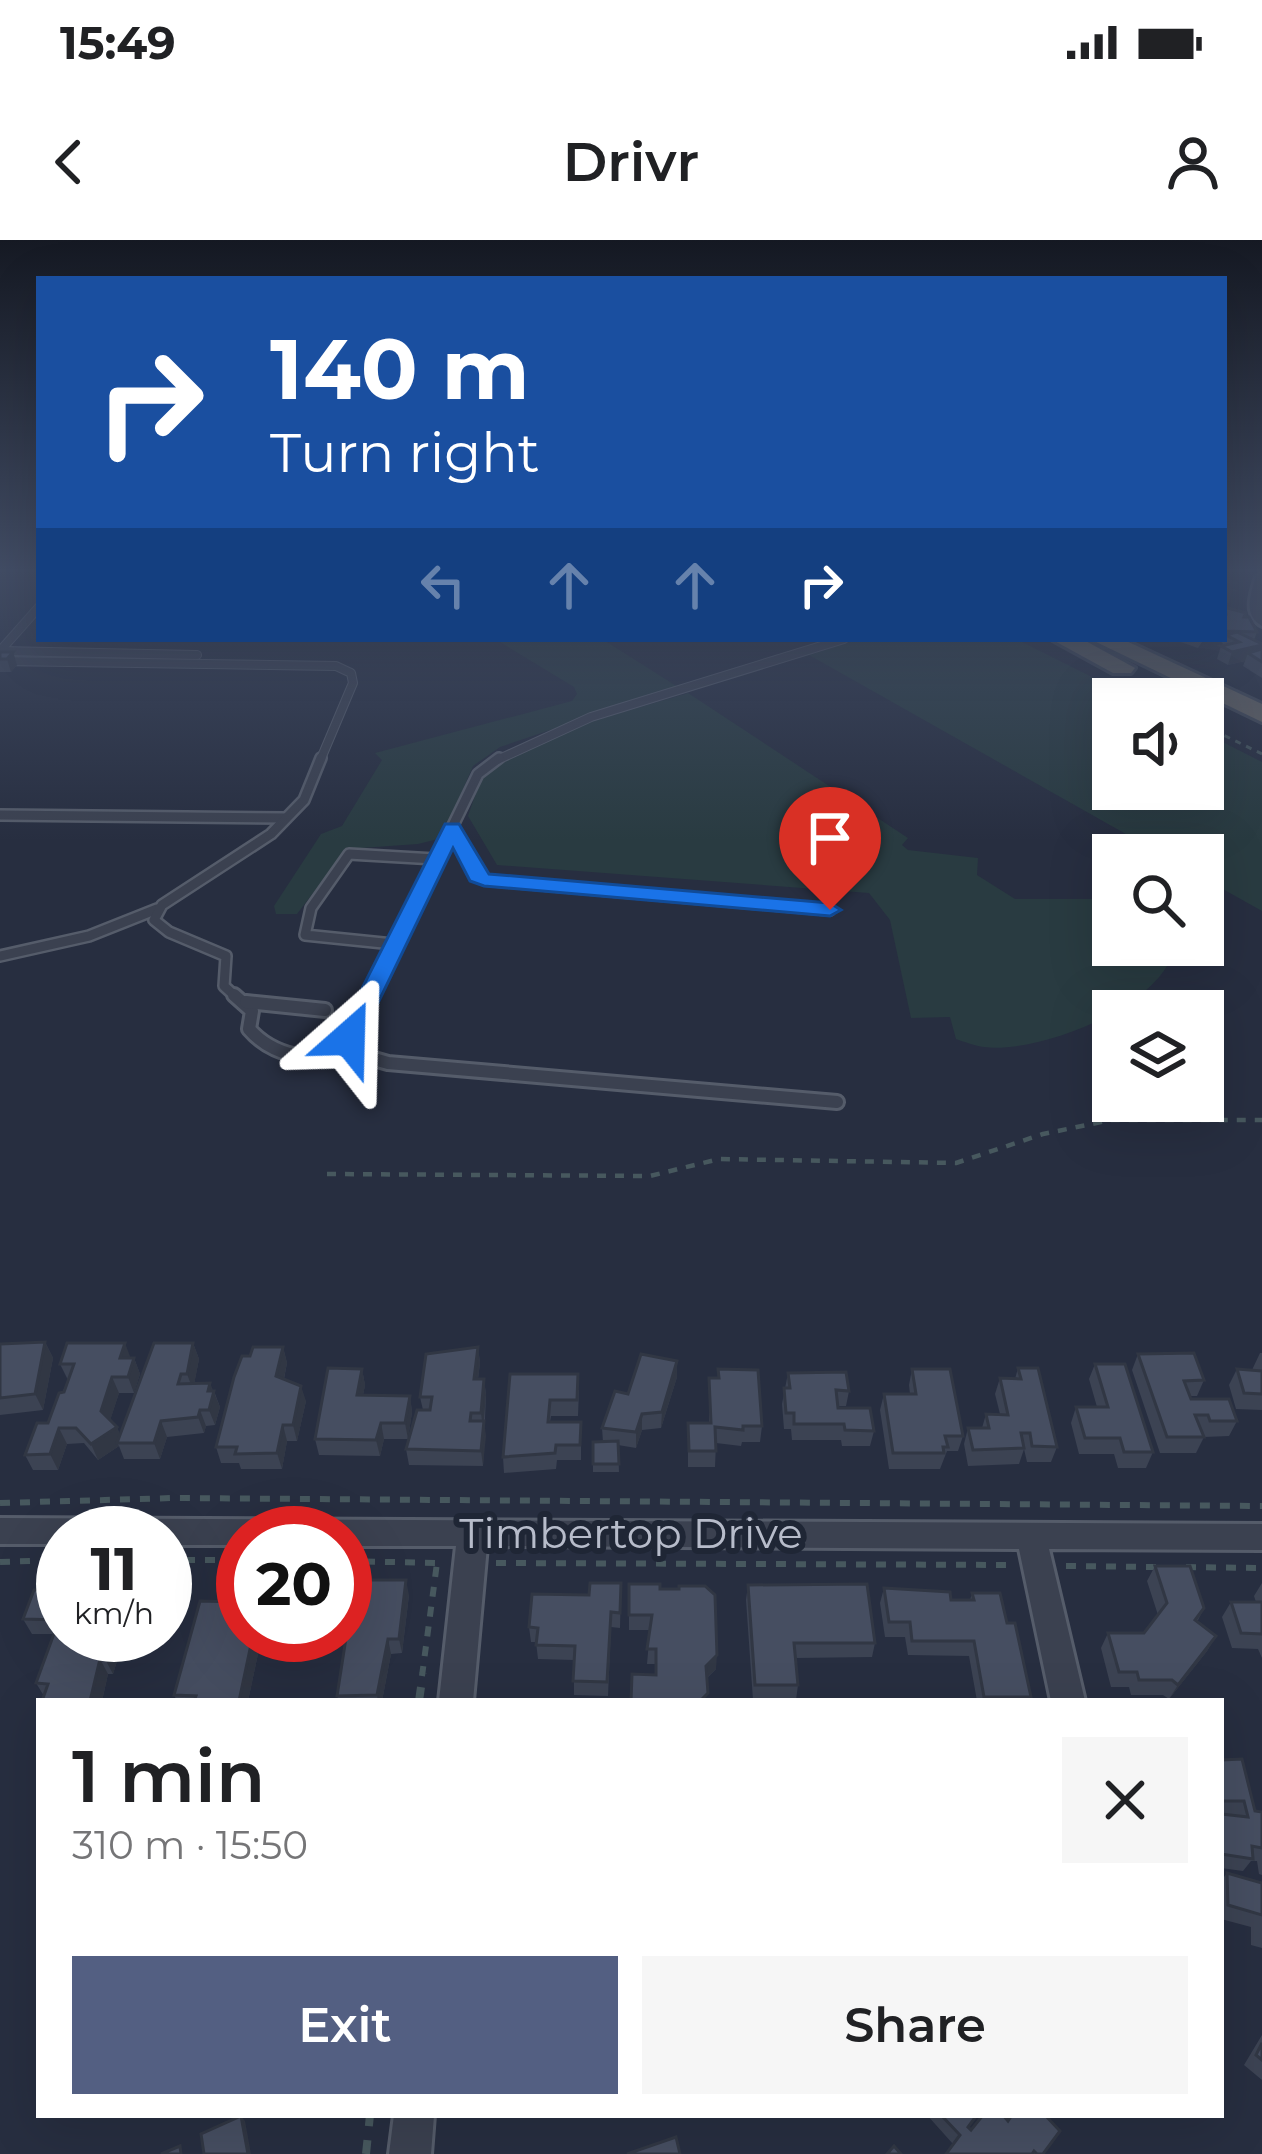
<!DOCTYPE html>
<meta charset="utf-8">
<style>
body{margin:0;font-family:Montserrat,sans-serif;background:#f6f6f6;color:#202124;height:100vh;display:flex;flex-direction:column;font-size:45px;white-space:nowrap}
*{box-sizing:border-box;margin:0}
p{font-size:39px;color:#757577}
.icon{flex:none;width:66px;height:66px;fill:none;stroke:currentColor;stroke-width:2;stroke-linecap:round;stroke-linejoin:round}
.map{position:relative;flex:1;overflow:hidden}
.drawer{position:absolute;left:36px;top:1458px;width:1188px;height:420px;display:flex;flex-direction:column;background:#fff;border-radius:0px;box-shadow:0 12px 48px #0002}
.drawer>*{flex:none}
.hud{position:absolute;left:36px;top:36px;width:1191px;height:366px;border-radius:0px;box-shadow:0 12px 48px #0002;background:#1a4fa0;color:#fff;overflow:hidden}
.tools{position:absolute;left:1092px;top:438px;display:grid;gap:24px}
.tools a{display:grid;place-items:center;width:132px;height:132px;border-radius:0px;background:#fff;box-shadow:0 12px 48px #0002;font-size:60px}
.speed{position:absolute;left:36px;top:1266px;display:flex;gap:24px;font-size:60px;font-weight:700;text-align:center}
.speed>*{display:grid;place-content:center;width:156px;height:156px;border-radius:50%;background:#fff;box-shadow:0 12px 48px #0002;line-height:1}
.speed small{font-size:30px;font-weight:400}
.speed .limit{border:18px solid #d22;background:#fff;color:#111}
.pin{position:absolute;display:grid;place-items:center;width:102px;height:102px;color:#fff;margin:-123px -51px;border-radius:50% 50% 50% 0;rotate:-45deg;box-shadow:0 0 12px #0007}
.pin .icon{rotate:45deg}
.me{position:absolute;width:132px;margin:-66px;rotate:25deg;stroke-linejoin:round;filter:drop-shadow(0 0 9px #0008)}
.turn{display:flex;align-items:center;gap:42px;height:252px;padding:0 36px;font-size:54px}
.turn .icon{width:156px;height:156px;stroke-width:2.5}
.turn b{display:block;font-size:84px;line-height:102px}
.lanes{display:flex;align-items:center;height:114px;padding:0 36px;background:#0003;justify-content:center;gap:60px;direction:ltr}
.lanes .off{opacity:.35}
.round{display:grid;place-items:center;flex:none;width:126px;height:126px;border-radius:0px;background:#f6f6f6}
.overview{display:flex;align-items:center;justify-content:space-between;height:204px;padding:0 36px}
h1{font-size:72px;font-weight:600;line-height:90px}
.button{display:flex;gap:24px;margin-top:auto;padding:24px 36px}
.button a{flex:1;height:138px;border-radius:0px;background:#535f82;color:#fff;font-size:48px;font-weight:600;line-height:138px;text-align:center}
.button a+a{background:#f6f6f6;color:#202124}
.status{display:flex;justify-content:space-between;align-items:center;height:84px;padding:0 60px;background:#fff;direction:ltr}
.status svg{height:33px;fill:currentColor}
header{display:flex;justify-content:space-between;align-items:center;height:156px;padding:0 36px;background:#fff;font-size:54px;font-weight:600}
.map>svg:first-child{display:block}
</style>
<div class="status"><b>15:49</b><svg viewBox="0 0 49 12"><path d="M0 12V9h3v3zM5 12V6h3v6zM10 12V3h3v9zM15 12V0h3v12zM26 1h20v11H26zM47 4h2v5h-2z"/></svg></div>
<header><svg class="icon" aria-label="back" viewBox="0 0 24 24"><path d="M15 5l-7 7 7 7"/></svg>Drivr<svg class="icon" aria-label="person" viewBox="0 0 24 24"><circle cx="12" cy="8" r="4"/><path d="M4 21q1-7 8-7t8 7"/></svg></header>
<div class="map">
<svg width="1262" height="1914" viewBox="0 0 1262 1914">
<rect width="100%" height="100%" fill="#272e40"/>
<g fill="#293b41">
<polygon points="495,399 602,399 678,447 500,507 473,526 442,598 418,604 347,609 297,674 276,674 274,666 321,594 342,586 382,520 375,513 572,461 577,454 574,447"/>
<polygon points="860,399 1016,399 1136,459 1113,459 1113,549 1203,549 1203,492 1262,522 1262,671 1203,638 1203,615 1163,615 809,415"/>
<path d="M688,453L908,598L902,605L908,610L978,618L977,635L1015,659H1113V705H1175C1166,765 1040,814 984,807C975,806 965,802 956,799L950,777L911,778L890,680L869,653L497,625L468,576C473,562 478,545 487,532C512,499 644,467 688,453Z"/>
</g>
<g fill="none" stroke-linecap="round" stroke-linejoin="round">
<g stroke="#555c6a" stroke-width="10">
<g id="service-far2">
<polyline points="0,411 197,415"/>
<polyline points="0,411 39,367"/>
<polyline points="0,421 336,426 351,433 353,443 320,521"/>
<polyline points="495,521 591,477 844,399"/>
</g>
</g>
<g stroke="#555c6a" stroke-width="14">
<g id="service-far1">
<polyline points="0,575 286,578"/>
<polyline points="453,588 477,637 485,640 830,670"/>
<polyline points="393,704 305,695 311,668 349,614 435,619"/>
<polyline points="0,716 89,696 157,669"/>
<polyline points="237,758 224,746 226,716 169,692 154,680 162,665 271,594 304,560 321,518"/>
<polyline points="369,758 478,534 499,518"/>
</g>
</g>
<g stroke="#555c6a" stroke-width="18">
<g id="service">
<path d="M234,755L252,771L249,789C279,824 326,819 368,821"/>
<polyline points="370,755 349,798 367,817 388,823 837,862"/>
<polyline points="246,762 325,770"/>
</g>
</g>
<g stroke="#555c6a" stroke-width="6">
<g id="minor">
<path d="M1262,333V386C1243,375 1250,355 1256,337Z"/>
<polygon points="0,1278 1262,1284 1262,1310 1049,1309 1085,1461 1051,1461 1019,1309 487,1306 473,1461 439,1461 456,1306 345,1306 345,1293 243,1293 243,1305 165,1305 165,1293 63,1293 63,1304 0,1304"/>
<polygon points="394,1875 434,1875 431,1914 389,1914"/>
</g>
</g>
<g stroke="#424957" stroke-width="6">
<g id="trunk">
<polygon points="1051,399 1082,399 1135,428 1131,433 1113,433"/>
<polygon points="1090,399 1122,399 1262,464 1262,482"/>
</g>
</g>
<g stroke="#47585e" stroke-width="3" stroke-dasharray="6 6" stroke-linecap="butt">
<polyline points="1120,444 1150,459"/>
<polyline points="1203,485 1262,514"/>
</g>
<polyline stroke="#47585e" stroke-width="4.5" stroke-dasharray="9 9" stroke-linecap="butt" points="327,934 650,936 719,919 956,923 1043,894 1111,880 1262,880"/>
<g stroke="#47585e" stroke-width="6" stroke-dasharray="10 10" stroke-linecap="butt">
<polyline points="0,1263 174,1258 1262,1266"/>
<polyline points="165,1320 243,1320"/>
<polyline points="345,1321 435,1323"/>
<polyline points="0,1322 63,1320"/>
<polyline points="496,1323 1013,1325"/>
<polyline points="1066,1326 1156,1327"/>
<polyline points="1186,1327 1262,1328"/>
<polyline points="422,1436 437,1323"/>
</g>
<g stroke="#47585e" stroke-width="8" stroke-dasharray="14 14" stroke-linecap="butt">
<polyline points="419,1461 423,1433"/>
<polyline points="366,1914 370,1875"/>
</g>
<use href="#service-far2" stroke="#3b4150" stroke-width="8"/>
<use href="#service-far1" stroke="#3b4150" stroke-width="9"/>
<use href="#service" stroke="#3b4150" stroke-width="12"/>
<use href="#minor" fill="#3b4150" fill-rule="evenodd"/>
<use href="#trunk" fill="#676664" fill-rule="evenodd"/>
</g>
<g fill="#3c4353">
<polygon points="1224,367 1245,377 1257,392 1254,400 1262,404 1262,438 1243,426 1245,421 1228,425 1217,419 1221,406 1223,404 1219,399 1224,399"/>
<polygon points="1172,399 1204,399 1198,408"/>
<polygon points="0,412 13,412 17,425 11,432 0,432"/>
<polygon points="45,1102 53,1118 43,1170 0,1175 0,1104"/>
<polygon points="193,1103 199,1119 194,1144 210,1143 212,1151 214,1151 220,1167 215,1185 206,1186 204,1193 167,1197 160,1219 124,1219 119,1206 98,1220 84,1203 67,1204 58,1230 33,1230 25,1215 48,1183 68,1140 60,1124 134,1118 140,1134 134,1153 119,1153 110,1180 117,1187 120,1196"/>
<polygon points="283,1107 287,1123 284,1139 306,1161 297,1201 287,1201 282,1229 241,1229 239,1223 221,1223 216,1207 250,1116"/>
<polygon points="478,1107 480,1123 478,1139 484,1139 486,1155 483,1226 409,1225 406,1209 423,1170 420,1157"/>
<polygon points="1260,1113 1262,1113 1262,1170 1236,1169 1229,1145 1237,1129 1252,1130"/>
<polygon points="1138,1114 1204,1140 1197,1156 1190,1156 1191,1159 1237,1181 1229,1196 1204,1197 1196,1213 1160,1213 1132,1130"/>
<polygon points="1095,1124 1153,1212 1146,1228 1118,1228 1114,1214 1079,1214 1071,1183 1076,1167 1097,1167 1089,1139"/>
<polygon points="1018,1128 1057,1207 1051,1222 1027,1222 1024,1209 1019,1224 968,1226 964,1204 968,1188 982,1188 986,1174 1000,1174 995,1154 1000,1138 1015,1139"/>
<polygon points="362,1129 365,1145 363,1155 410,1156 412,1172 408,1199 384,1199 380,1216 319,1215 315,1199"/>
<polygon points="718,1129 762,1186 760,1202 742,1202 741,1206 716,1203 715,1227 688,1227 688,1183 709,1183 709,1138 718,1138"/>
<polygon points="912,1129 963,1196 958,1211 947,1211 940,1229 889,1229 880,1170 884,1154 910,1154 909,1145"/>
<polygon points="788,1133 849,1151 846,1166 838,1166 874,1191 870,1206 842,1206 841,1200 792,1200 791,1189 784,1189 782,1164"/>
<polygon points="510,1134 579,1150 578,1176 551,1176 550,1182 581,1198 581,1220 557,1220 556,1229 504,1233 503,1217"/>
<polygon points="677,1137 661,1188 642,1190 636,1208 618,1205 619,1232 593,1232 593,1202 603,1202 602,1188 628,1154"/>
<polygon points="1155,1326 1204,1368 1197,1382 1216,1396 1207,1411 1169,1459 1163,1455 1131,1455 1129,1447 1111,1447 1101,1408 1108,1393 1144,1393 1158,1375 1147,1341"/>
<polygon points="345,1340 409,1355 402,1413 391,1414 382,1461 339,1461 337,1456 348,1387 345,1387"/>
<polygon points="621,1343 620,1388 611,1387 608,1456 574,1455 574,1420 538,1419 536,1402 531,1402 529,1387"/>
<polygon points="1262,1343 1262,1418 1258,1409 1232,1408 1222,1377 1231,1362 1256,1362 1254,1356"/>
<polygon points="629,1344 660,1349 716,1429 707,1438 656,1435 656,1424 647,1424 650,1390 629,1390"/>
<polygon points="748,1345 875,1403 872,1417 796,1418 798,1445 796,1460 753,1460 746,1360"/>
<polygon points="884,1348 951,1360 970,1360 972,1353 1007,1383 1031,1457 1029,1461 977,1461 969,1416 908,1415 905,1397 885,1397 880,1363"/>
<polygon points="34,1350 125,1395 113,1434 108,1434 102,1461 42,1461 44,1456 36,1443 54,1394 32,1394 23,1379"/>
<polygon points="262,1395 248,1461 177,1461 174,1455"/>
<polygon points="1221,1520 1255,1571 1262,1572 1262,1635 1259,1634 1257,1621 1251,1621 1243,1631 1221,1628"/>
<polygon points="1227,1633 1262,1643 1262,1708 1251,1705 1251,1687 1221,1679 1221,1641"/>
<polygon points="1262,1795 1262,1840 1244,1825"/>
<polygon points="927,1875 978,1875 968,1888 971,1890 1043,1914 946,1914 953,1904"/>
</g>
<g fill="#313744">
<polygon points="1234,343 1229,363 1224,363 1224,346"/>
<polygon points="1262,405 1262,408 1248,413 1245,421 1228,425 1232,412"/>
<polygon points="13,412 17,425 11,432 7,419"/>
<polygon points="45,1102 53,1118 43,1170 35,1154"/>
<polygon points="125,1103 131,1119 120,1118"/>
<polygon points="193,1103 199,1119 193,1150 187,1134"/>
<polygon points="283,1107 287,1123 281,1152 276,1136"/>
<polygon points="478,1107 480,1123 476,1155 474,1139"/>
<polygon points="134,1118 140,1134 134,1153 128,1137"/>
<polygon points="677,1121 677,1137 661,1188 662,1172"/>
<polygon points="362,1129 365,1145 360,1171 357,1155"/>
<polygon points="112,1137 119,1153 108,1187 101,1171"/>
<polygon points="484,1139 486,1155 483,1189 481,1173"/>
<polygon points="210,1143 220,1167 215,1185 209,1170 208,1151"/>
<polygon points="301,1146 306,1161 297,1201 293,1185"/>
<polygon points="410,1156 412,1172 408,1199 405,1183"/>
<polygon points="200,1170 206,1186 204,1193 198,1177"/>
<polygon points="642,1174 642,1190 636,1208 636,1192"/>
<polygon points="161,1181 167,1197 160,1219 154,1203"/>
<polygon points="484,1181 486,1196 483,1226 481,1211"/>
<polygon points="381,1183 384,1199 380,1216 376,1200"/>
<polygon points="283,1185 287,1201 282,1229 277,1213"/>
<polygon points="117,1187 123,1203 117,1203 119,1206 98,1220 91,1204"/>
<polygon points="59,1188 67,1204 58,1230 50,1214"/>
<polygon points="406,1340 409,1355 402,1413 399,1399"/>
<polygon points="113,1395 125,1395 113,1434 105,1419"/>
<polygon points="253,1395 262,1395 248,1461 239,1461"/>
<polygon points="1216,1396 1207,1411 1169,1459 1178,1445"/>
<polygon points="388,1399 391,1414 382,1461 378,1461 377,1455"/>
<polygon points="717,1415 716,1429 704,1440 706,1426"/>
<polygon points="100,1419 108,1434 102,1461 90,1461"/>
<polygon points="241,1876 245,1881 251,1914 248,1914"/>
</g>
<g fill="#464e61" stroke="#313744" stroke-width="3">
<polygon points="1224,338 1234,343 1224,345 1233,350 1224,351"/>
<polygon points="1224,367 1246,373 1244,377 1249,377 1257,392 1226,391 1224,388 1224,374 1226,374"/>
<polygon points="1237,392 1262,404 1262,405 1232,412 1221,406 1239,402 1226,395"/>
<polygon points="1262,409 1262,422 1248,413"/>
<polygon points="0,412 13,412 7,419 0,419"/>
<polygon points="45,1102 35,1154 0,1158 0,1104"/>
<polygon points="67,1103 125,1103 120,1118 134,1118 128,1137 112,1137 101,1171 117,1187 91,1204 76,1188 59,1188 50,1214 25,1215 37,1183 48,1183 59,1153 64,1152 74,1124 60,1124"/>
<polygon points="154,1103 193,1103 187,1134 181,1134 178,1144 210,1143 208,1151 214,1151 209,1170 200,1170 198,1177 161,1181 154,1203 117,1203"/>
<polygon points="253,1107 283,1107 276,1136 301,1146 293,1185 283,1185 277,1213 235,1214 237,1207 216,1207 234,1137 242,1116 250,1116"/>
<polygon points="478,1107 474,1139 484,1139 481,1173 471,1173 470,1181 484,1181 481,1211 406,1209 417,1170 430,1170 432,1157 420,1157 426,1114"/>
<polygon points="1194,1113 1204,1140 1184,1141 1191,1159 1229,1159 1237,1181 1210,1181 1208,1175 1195,1175 1204,1197 1167,1197 1138,1114"/>
<polygon points="641,1114 677,1121 662,1172 642,1174 636,1192 602,1188 615,1151 628,1154"/>
<polygon points="1095,1124 1125,1124 1153,1212 1124,1212 1120,1198 1085,1198 1076,1167 1108,1167"/>
<polygon points="328,1128 362,1129 357,1155 410,1156 405,1183 381,1183 376,1200 315,1199"/>
<polygon points="1018,1128 1038,1128 1057,1207 1032,1206 1030,1193 1021,1193 1024,1208 973,1210 968,1188 989,1188 986,1174 1008,1175 1000,1138 1021,1139"/>
<polygon points="718,1129 758,1130 762,1186 743,1186 743,1190 715,1187 716,1211 689,1211 688,1183 711,1183 709,1138 719,1138"/>
<polygon points="912,1129 950,1129 963,1196 945,1196 948,1207 943,1207 944,1213 893,1213 884,1154 916,1154"/>
<polygon points="1237,1129 1262,1131 1262,1154 1244,1153"/>
<polygon points="846,1132 849,1151 836,1150 838,1168 870,1168 874,1191 845,1190 844,1184 794,1184 794,1173 786,1173 784,1148 790,1148 788,1133"/>
<polygon points="510,1134 578,1134 577,1160 550,1160 548,1182 581,1182 580,1205 556,1205 555,1213 503,1217"/>
<polygon points="618,1201 619,1224 593,1224 593,1202"/>
<polygon points="1155,1326 1190,1326 1204,1368 1195,1380 1216,1396 1178,1445 1172,1440 1139,1440 1137,1432 1119,1432 1108,1393 1144,1393 1167,1363"/>
<polygon points="243,1340 243,1395 253,1395 239,1461 194,1461 196,1456 174,1455 200,1361 237,1362"/>
<polygon points="345,1340 406,1340 399,1399 388,1399 377,1455 337,1456 350,1372 345,1372"/>
<polygon points="590,1343 621,1343 620,1373 611,1372 607,1442 573,1441 575,1406 536,1405 538,1388 529,1387 532,1354 589,1355"/>
<polygon points="629,1344 660,1344 660,1349 679,1349 679,1346 705,1346 715,1355 717,1415 706,1426 708,1453 700,1461 631,1461 632,1434 656,1435 656,1409 647,1409 652,1375 629,1375"/>
<polygon points="867,1344 875,1403 794,1403 798,1445 755,1445 748,1345"/>
<polygon points="884,1348 950,1352 951,1360 974,1360 972,1353 1000,1353 1007,1383 1015,1383 1031,1457 984,1457 974,1401 912,1401 910,1382 889,1382"/>
<polygon points="34,1350 63,1350 63,1395 113,1395 105,1419 100,1419 90,1461 42,1461 48,1444 36,1443 59,1380 23,1379"/>
<polygon points="1231,1362 1262,1362 1262,1394 1241,1393"/>
<polygon points="1242,1519 1255,1571 1262,1572 1262,1608 1252,1606 1253,1619 1221,1614 1221,1574 1248,1577 1244,1561 1221,1561 1221,1520"/>
<polygon points="1227,1633 1262,1643 1262,1675 1228,1665"/>
<polygon points="1262,1803 1262,1820 1256,1815"/>
<polygon points="941,1875 977,1875 968,1887 971,1890 983,1875 1003,1875 1008,1881 1012,1875 1045,1875 1060,1891 1043,1914 1037,1914 1034,1911 1032,1914 946,1914 960,1895"/>
<polygon points="241,1876 248,1914 204,1914 201,1894"/>
<polygon points="676,1897 680,1914 627,1914"/>
<polygon points="180,1906 181,1914 161,1914"/>
<polygon points="894,1906 901,1914 887,1914"/>
</g>
<linearGradient id="sky" x2="0" y2="1"><stop stop-color="#151923"/><stop offset="0.55" stop-color="#414c64"/><stop offset="1" stop-color="#414c64" stop-opacity="0"/></linearGradient>
<rect width="1262" height="601" fill="url(#sky)"/>
<polygon fill="#1a73e8" stroke="#114b97" stroke-width="3" points="445,584 459,584 489,634 830,663 841,670 830,676 484,646 470,641 453,608 361,798 357,803 340,803 337,798"/>
<g text-anchor="middle" dominant-baseline="central" stroke-width="12" stroke-linejoin="round" paint-order="stroke">
<g font-size="42" fill="#b7bcca" stroke="#1f2635">
<text x="631" y="1293">Timbertop Drive</text>
</g>
</g>
</svg>
<div class="tools">
<a><svg class="icon" aria-label="sound" viewBox="0 0 24 24"><path d="M4 9h4l5-4v14l-5-4H4zM17 9q2 3 0 6"/></svg></a>
<a><svg class="icon" aria-label="search" viewBox="0 0 24 24"><circle cx="10" cy="10" r="6"/><path d="M15 15l6 6"/></svg></a>
<a><svg class="icon" aria-label="layers" viewBox="0 0 24 24"><path d="M12 4l9 5-9 5-9-5zM3 14l9 5 9-5"/></svg></a>
</div>
<div class="speed"><div>11<small>km/h</small></div><div class="limit">20</div></div>
<div class="pin" style="left:830px;top:670px;background:#d93025"><svg class="icon" aria-label="arrive" viewBox="0 0 24 24"><path d="M6 21V4h12l-3 4 3 4H6"/></svg></div>
<svg class="me" style="left:349px;top:798px" viewBox="-20 -20 40 40"><path d="M0-17L14 15 0 8-14 15z" fill="#1a73e8" stroke="#fff" stroke-width="4"/></svg>
<div class="hud">
<div class="turn"><svg class="icon" aria-label="right" viewBox="0 0 24 24"><path d="M7 20v-9h11M14 6l5 5-5 5"/></svg><div><b>140 m</b>Turn right</div></div>
<div class="lanes"><svg class="icon off" aria-label="left" viewBox="0 0 24 24"><path d="M17 20v-9H6M10 6l-5 5 5 5"/></svg><svg class="icon off" aria-label="ahead" viewBox="0 0 24 24"><path d="M12 20V5M6 11l6-6 6 6"/></svg><svg class="icon off" aria-label="ahead" viewBox="0 0 24 24"><path d="M12 20V5M6 11l6-6 6 6"/></svg><svg class="icon" aria-label="right" viewBox="0 0 24 24"><path d="M7 20v-9h11M14 6l5 5-5 5"/></svg></div>
</div>
<section class="drawer">
<div class="overview"><div><h1>1 min</h1><p>310 m · 15:50</p></div><a class="round"><svg class="icon" aria-label="close" viewBox="0 0 24 24"><path d="M6 6l12 12M18 6L6 18"/></svg></a></div>
<div class="button"><a>Exit</a><a>Share</a></div>
</section>
</div>
